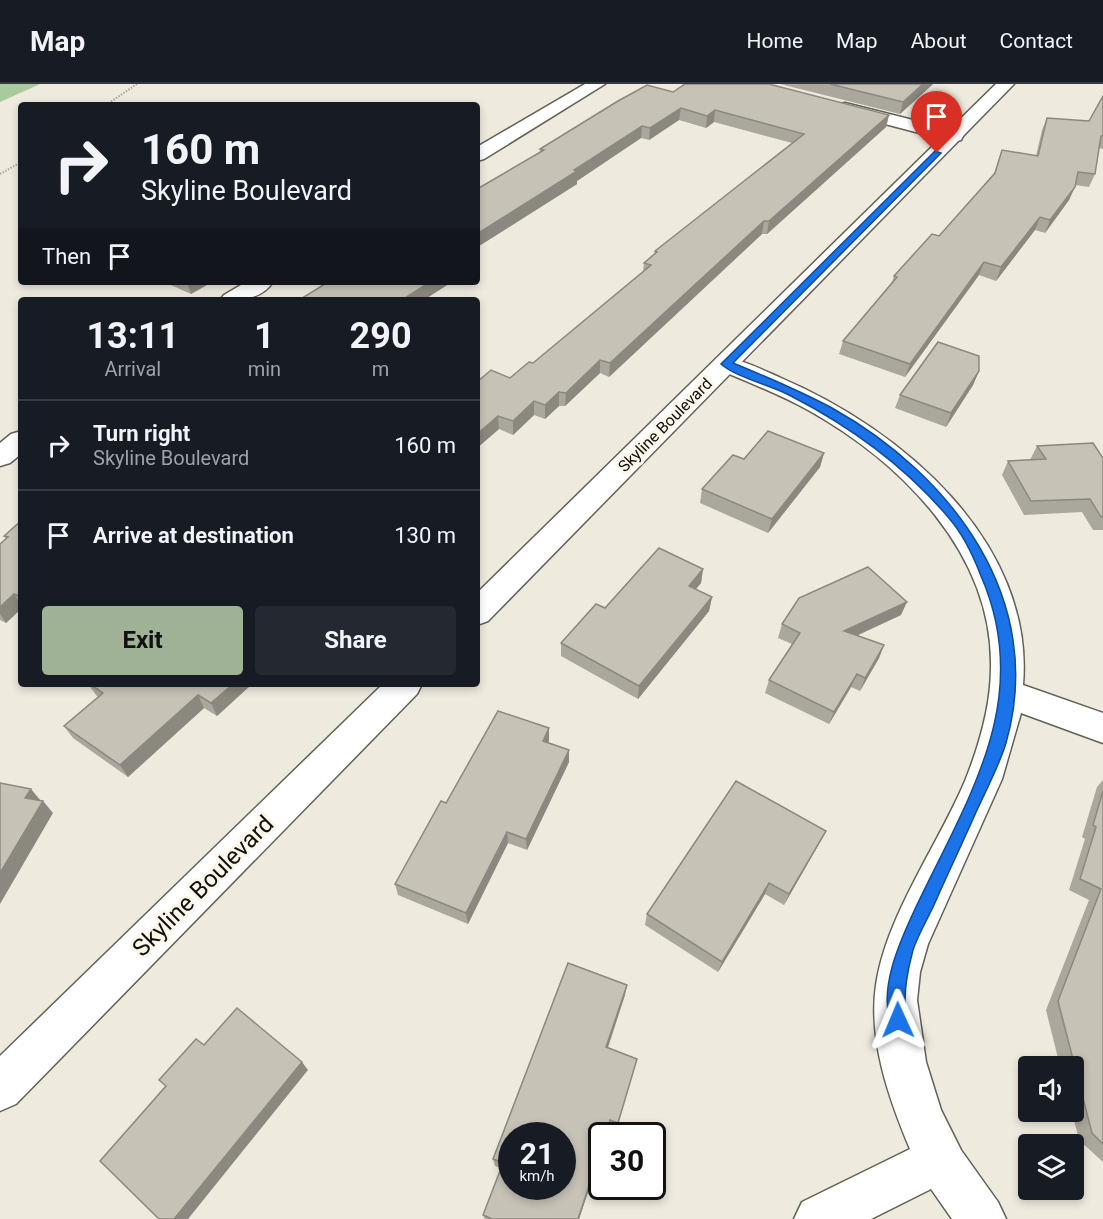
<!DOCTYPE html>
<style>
body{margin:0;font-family:Roboto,sans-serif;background:#242831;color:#f1f3f6;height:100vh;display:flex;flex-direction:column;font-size:22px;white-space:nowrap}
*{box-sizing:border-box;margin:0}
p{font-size:20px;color:#9ea1a6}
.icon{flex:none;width:33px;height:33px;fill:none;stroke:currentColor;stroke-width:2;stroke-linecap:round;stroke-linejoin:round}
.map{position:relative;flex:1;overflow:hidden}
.side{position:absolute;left:18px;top:213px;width:462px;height:390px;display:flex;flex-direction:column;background:#171b24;border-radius:6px;box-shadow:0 3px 9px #0003}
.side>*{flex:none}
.guide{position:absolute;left:18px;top:18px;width:462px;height:183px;border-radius:6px;box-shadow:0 3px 9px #0003;background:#171b24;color:#f1f3f6;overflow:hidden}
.fabs{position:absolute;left:1018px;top:972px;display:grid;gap:12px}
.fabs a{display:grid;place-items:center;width:66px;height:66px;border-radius:6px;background:#171b24;box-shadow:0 3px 9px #0003;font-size:30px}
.speed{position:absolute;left:498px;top:1038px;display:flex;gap:12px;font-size:30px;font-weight:700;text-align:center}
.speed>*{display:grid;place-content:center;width:78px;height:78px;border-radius:50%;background:#171b24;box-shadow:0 3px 9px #0003;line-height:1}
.speed small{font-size:15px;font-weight:400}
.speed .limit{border:3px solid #111;border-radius:9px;background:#fff;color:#111}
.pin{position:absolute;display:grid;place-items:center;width:51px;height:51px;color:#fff;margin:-62px -26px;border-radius:50% 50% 50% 0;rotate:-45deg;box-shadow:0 0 6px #0007}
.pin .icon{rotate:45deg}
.me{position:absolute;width:66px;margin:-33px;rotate:359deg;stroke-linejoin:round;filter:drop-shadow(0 0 4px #0008)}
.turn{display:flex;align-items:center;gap:21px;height:126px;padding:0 24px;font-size:27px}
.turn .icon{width:78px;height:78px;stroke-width:2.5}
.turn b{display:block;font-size:42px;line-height:51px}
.then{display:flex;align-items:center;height:57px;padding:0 24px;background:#0003;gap:12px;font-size:22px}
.eta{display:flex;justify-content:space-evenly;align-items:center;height:102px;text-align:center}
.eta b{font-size:36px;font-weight:700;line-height:42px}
.primary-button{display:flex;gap:12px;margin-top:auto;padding:12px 24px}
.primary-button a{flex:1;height:69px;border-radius:6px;background:#9fb295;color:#111;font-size:24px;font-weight:700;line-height:69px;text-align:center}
.primary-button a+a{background:#242831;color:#f1f3f6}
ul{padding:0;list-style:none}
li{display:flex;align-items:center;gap:18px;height:90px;padding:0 24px;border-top:2px solid #363941}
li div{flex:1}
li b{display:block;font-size:22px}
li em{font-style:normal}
header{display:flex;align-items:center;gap:36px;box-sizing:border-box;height:84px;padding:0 30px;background:#171b24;border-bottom:2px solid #363941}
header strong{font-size:28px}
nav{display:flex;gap:33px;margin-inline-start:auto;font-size:21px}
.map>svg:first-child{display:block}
</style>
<header>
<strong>Map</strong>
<nav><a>Home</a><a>Map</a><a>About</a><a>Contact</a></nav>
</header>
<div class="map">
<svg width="1103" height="1135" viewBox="0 0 1103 1135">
<rect width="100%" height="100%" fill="#eeeade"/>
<polygon fill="#a8ca9c" points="0,0 40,0 0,18"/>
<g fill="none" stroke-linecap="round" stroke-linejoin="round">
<g stroke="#636055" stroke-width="3">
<g id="street">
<polygon points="585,0 605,0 484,75 477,77 477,63"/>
<polygon points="845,19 961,48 963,52 961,56 954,58 839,28 836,24 839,20"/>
<path d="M246,198H273C261,216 240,216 220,216L224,211Z"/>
<path d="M726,273C745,277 763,286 781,294C901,345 1035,458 1023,601L1103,629V659L1021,629L1002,695L928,860L920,888L917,916L926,978L941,1026L961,1066L998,1118L1006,1135H952L931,1105L871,1135H794L802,1118L910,1065C889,1015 868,956 876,901C886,832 938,761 965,697C979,662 991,622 991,583C993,469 901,378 808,326C779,310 748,298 717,285L714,280L717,275Z"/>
<polygon points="21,347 21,370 10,379 0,382 0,359 11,350"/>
</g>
</g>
<g stroke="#636055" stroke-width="3">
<g id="secondary">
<polygon points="996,0 1014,0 488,537 477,541 477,509"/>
<polygon points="383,600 422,600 417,610 16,1020 0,1027 0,972"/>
</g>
</g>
<g stroke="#aba89e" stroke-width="2" stroke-dasharray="1.5 1.5" stroke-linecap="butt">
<polyline points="106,21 137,0"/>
<polyline points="0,90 21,78"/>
</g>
<use href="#street" fill="#fff" fill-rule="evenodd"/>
<use href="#secondary" fill="#fff" fill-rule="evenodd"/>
</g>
<g fill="#aaa79d">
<polygon points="780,0 933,0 900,30"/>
<polygon points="673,8 889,31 886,43 767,150 762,150 609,293 600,289 565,322 559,322 545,335 534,331 513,351 499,345 477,364 510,294 533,279 643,188 644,179 654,170 655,167 792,59 714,38 706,44 679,36 649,56 641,54 577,97 577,100 479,162 479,167 477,169 477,105 540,68 540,65"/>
<polygon points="1103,12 1103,65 1099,64 1095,90 1089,103 1075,101 1069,116 1045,149 1035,146 996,197 979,191 905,293 839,270 843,257 892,199 894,192 939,152 994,90 1002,66 1036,72 1042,46 1047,34 1089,37"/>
<polygon points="164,198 212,198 191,210"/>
<polygon points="979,287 973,301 946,343 895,324 900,311"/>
<polygon points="1037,362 1103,374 1103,446 1093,446 1082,428 1024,431 1002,391 1008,377 1030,376"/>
<polygon points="824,369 820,383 768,449 700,419 702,405"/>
<polygon points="21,437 21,525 6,539 0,536 0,460 6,455 4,452"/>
<polygon points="703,485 701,499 695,506 712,513 709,527 638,615 561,572 561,559 605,524"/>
<polygon points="901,531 857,551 884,561 879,574 860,607 851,603 829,640 765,609 769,596 792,560 778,554 782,540"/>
<polygon points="88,600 252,600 217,632 204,624 128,693 73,654 64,642 98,613 96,611"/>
<polygon points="549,644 548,659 569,666 569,678 527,766 508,759 468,840 398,811 395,800 446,719"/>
<polygon points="1103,696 1103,1078 1079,1056 1072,1028 1074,1028 1074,982 1060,982 1046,926 1089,816 1069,806 1085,755 1082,753 1097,703"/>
<polygon points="820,758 784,821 765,810 718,888 645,841 647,830"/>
<polygon points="625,911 608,964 637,975 616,1046 609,1043 606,1052 602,1052 602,1066 579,1135 485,1135 483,1131 501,1084 495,1082 493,1075"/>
</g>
<g fill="#8b887f">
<polygon points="923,0 933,0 900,30 903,18"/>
<polygon points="681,24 679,36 649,56 650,44"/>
<polygon points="715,26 714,38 706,44 707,32"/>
<polygon points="889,31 886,43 767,150 769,137"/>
<polygon points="642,42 641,54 577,97 577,100 479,162 479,167 477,169 477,150"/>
<polygon points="1075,103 1069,116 1045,149 1050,136"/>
<polygon points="1040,133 1035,146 996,197 1001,183"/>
<polygon points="764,137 762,150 609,293 610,279"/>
<polygon points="984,178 979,191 905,293 910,280"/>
<polygon points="187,198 212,198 191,210"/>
<polygon points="430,198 452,198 424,216 402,216"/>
<polygon points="600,276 600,289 565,322 566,309"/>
<polygon points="979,287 973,301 946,343 951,329"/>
<polygon points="559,308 559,322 545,335 545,321"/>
<polygon points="534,317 534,331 513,351 513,337"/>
<polygon points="498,332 499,345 477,364 477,350"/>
<polygon points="824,369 820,383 768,449 772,435"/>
<polygon points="703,485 701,499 687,516 689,502"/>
<polygon points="14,510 21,521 21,525 6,539 0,530 0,523"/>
<polygon points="712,513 709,527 638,615 639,602"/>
<polygon points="907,518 901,531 839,560 844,547"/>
<polygon points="884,561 879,574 860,607 865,594"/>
<polygon points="857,590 851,603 829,640 834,628"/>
<polygon points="233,600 252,600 217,632 211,619"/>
<polygon points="198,611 204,624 128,693 120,681"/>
<polygon points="549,644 549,657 543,669 543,657"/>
<polygon points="569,666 569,678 527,766 526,755"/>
<polygon points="31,705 41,717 25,714"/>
<polygon points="43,717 53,729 0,820 0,789"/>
<polygon points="826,747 820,758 784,821 789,810"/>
<polygon points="507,748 508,759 468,840 466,829"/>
<polygon points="769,799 765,810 718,888 722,878"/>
<polygon points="627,901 625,911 605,971 606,963"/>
<polygon points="302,978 308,986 188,1135 174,1135"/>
<polygon points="602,1063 602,1066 579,1135 578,1135"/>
</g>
<g fill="#c6c2b6" stroke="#8b887f" stroke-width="1.5" fill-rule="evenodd">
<polygon points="685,0 769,0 889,31 769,137 764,137 610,279 600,276 566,309 559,308 545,321 534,317 513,337 498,332 477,350 477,298 491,286 510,294 529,278 533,279 651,181 644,179 657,168 655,167 804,50 715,26 707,32 681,24 650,44 642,42 574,86 577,87 477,150 477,105 544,66 540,65 618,17 647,1 673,8"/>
<polygon points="830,0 923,0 903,18"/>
<polygon points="1103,12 1103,52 1101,52 1095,90 1078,88 1075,103 1050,136 1040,133 1001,183 984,178 910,280 843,257 897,193 894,192 932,150 939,152 995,89 1002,66 1038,72 1047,34 1089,37"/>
<polygon points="328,198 430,198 402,216 299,216"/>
<polygon points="938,258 979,272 979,287 951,329 900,311"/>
<polygon points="768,347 824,369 772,435 702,405 733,371 744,375"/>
<polygon points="1093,359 1103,374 1103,432 1101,433 1090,415 1031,417 1008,377 1046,375 1037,362"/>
<polygon points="21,437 21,513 14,510 0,523 0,460 8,453 4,452"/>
<polygon points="659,464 703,485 689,502 712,513 639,602 561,559 596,520 605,524"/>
<polygon points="868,483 907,518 844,547 884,561 865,594 857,590 834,628 769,596 800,549 782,540 799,514"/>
<polygon points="90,600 233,600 211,619 198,611 120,681 64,642 103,609"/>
<polygon points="498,627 549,644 543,657 569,666 526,755 507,748 466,829 395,800 441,717 446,719"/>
<polygon points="736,697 826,747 789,810 769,799 722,878 647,830"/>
<polygon points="0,699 31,705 25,714 43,717 0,789"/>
<polygon points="1103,707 1103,1060 1092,1049 1058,917 1101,805 1080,795 1096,743 1093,741"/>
<path d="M568,879L627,901L606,963L637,975L618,1039L610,1036L605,1052H602V1063L578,1135H492L483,1131L503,1079L493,1075ZM512,1052H562V1102H512Z"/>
<polygon points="237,924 302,978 174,1135 159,1135 100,1077 166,1002 159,996 196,955 204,961"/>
</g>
<path fill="#1a73e8" stroke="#114b97" stroke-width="1.5" d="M935,67L941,69L733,279C767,293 800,307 832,324C952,391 1047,516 1006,659C999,682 987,704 977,726C963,758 948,789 934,821C927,836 918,851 913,866C909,881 905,901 905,916C905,925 908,933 905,942L898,945L892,942C877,907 900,857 915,825C967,715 1035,616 981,492C973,471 963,450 948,433C904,381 851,343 791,312C773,302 735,293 721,280Z"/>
<g text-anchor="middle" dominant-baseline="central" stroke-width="6" stroke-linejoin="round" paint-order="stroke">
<g font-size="16" fill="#13110d" stroke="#fbf7eb">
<text transform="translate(665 341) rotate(-45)">Skyline Boulevard</text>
</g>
<g font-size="24" fill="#13110d" stroke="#fbf7eb">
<text transform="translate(203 802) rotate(-45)">Skyline Boulevard</text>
</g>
</g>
</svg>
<div class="fabs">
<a><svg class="icon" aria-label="sound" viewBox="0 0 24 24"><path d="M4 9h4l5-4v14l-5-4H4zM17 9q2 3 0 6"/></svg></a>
<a><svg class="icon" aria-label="layers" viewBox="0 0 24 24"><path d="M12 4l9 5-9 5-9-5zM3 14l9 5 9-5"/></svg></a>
</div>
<div class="speed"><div>21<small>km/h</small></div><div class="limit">30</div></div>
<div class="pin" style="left:937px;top:69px;background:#d93025"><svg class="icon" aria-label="arrive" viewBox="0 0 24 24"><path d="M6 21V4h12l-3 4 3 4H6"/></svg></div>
<svg class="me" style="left:898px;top:936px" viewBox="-20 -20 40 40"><path d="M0-17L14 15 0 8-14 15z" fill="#1a73e8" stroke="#fff" stroke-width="4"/></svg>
<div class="guide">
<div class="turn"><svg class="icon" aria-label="right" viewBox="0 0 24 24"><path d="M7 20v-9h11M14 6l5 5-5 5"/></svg><div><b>160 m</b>Skyline Boulevard</div></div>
<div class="then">Then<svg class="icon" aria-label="arrive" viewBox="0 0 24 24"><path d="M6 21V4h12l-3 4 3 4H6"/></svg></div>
</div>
<section class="side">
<div class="eta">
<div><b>13:11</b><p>Arrival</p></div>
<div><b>1</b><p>min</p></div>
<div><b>290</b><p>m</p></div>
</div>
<ul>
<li><svg class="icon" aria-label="right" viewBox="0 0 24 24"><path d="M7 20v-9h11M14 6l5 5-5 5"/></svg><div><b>Turn right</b><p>Skyline Boulevard</p></div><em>160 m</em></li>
<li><svg class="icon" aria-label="arrive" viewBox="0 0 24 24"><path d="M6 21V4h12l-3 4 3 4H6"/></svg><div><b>Arrive at destination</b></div><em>130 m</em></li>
</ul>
<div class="primary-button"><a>Exit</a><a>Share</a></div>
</section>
</div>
